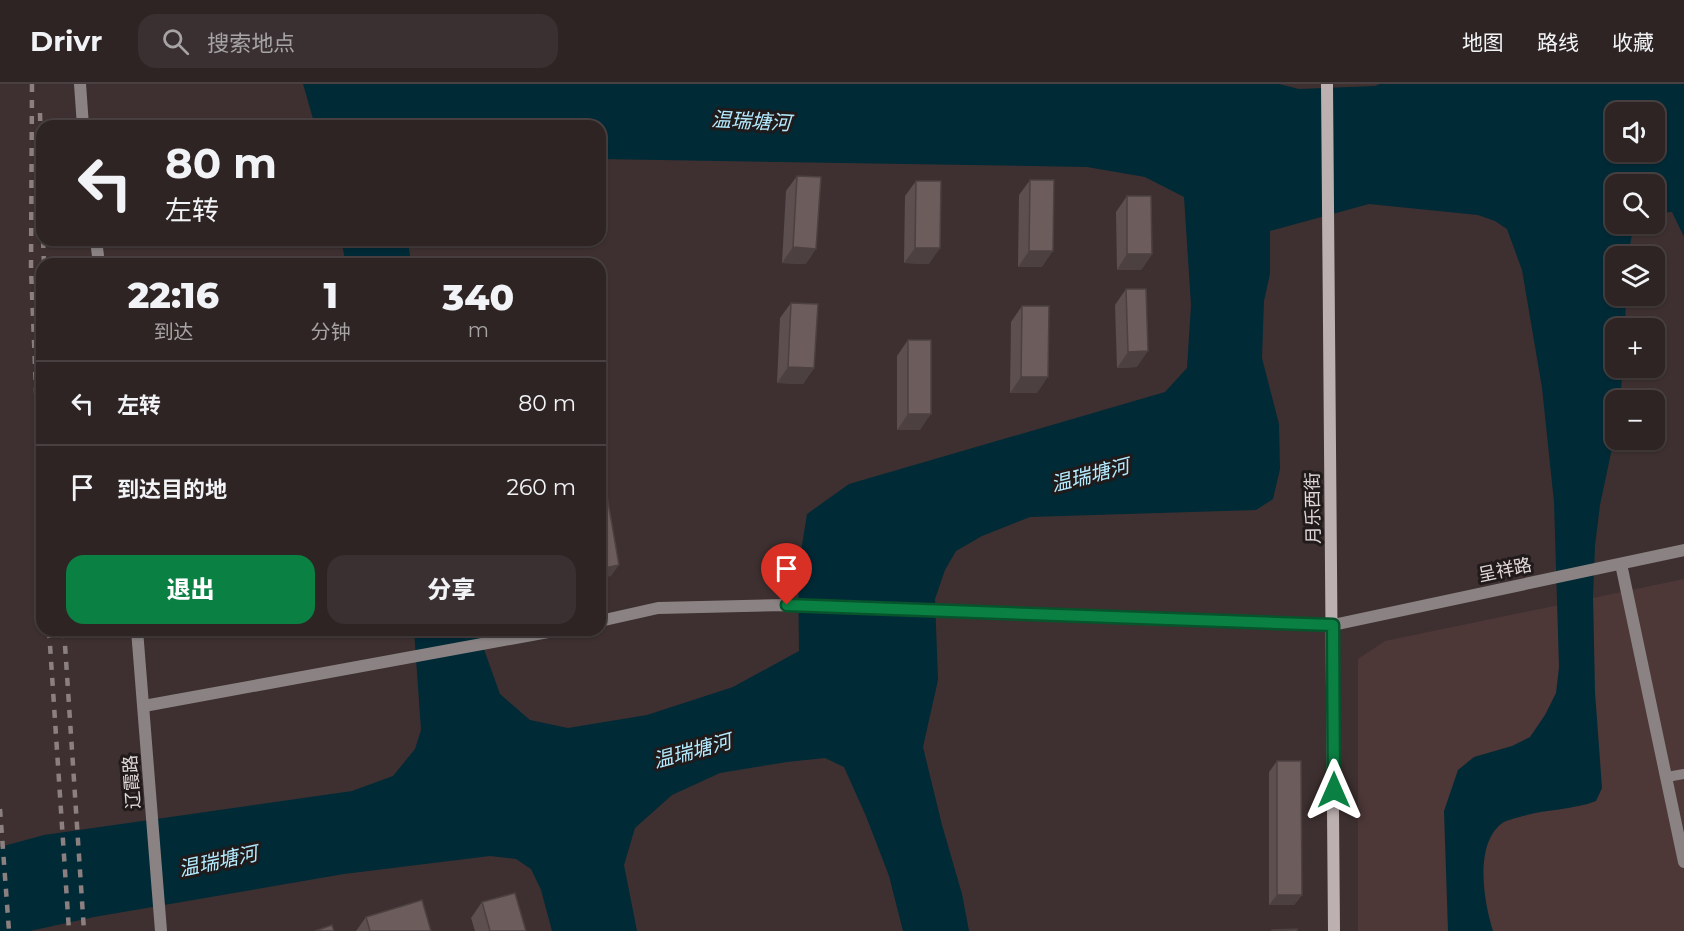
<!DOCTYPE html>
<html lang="zh">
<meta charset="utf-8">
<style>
body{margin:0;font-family:Montserrat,"Noto Sans SC",sans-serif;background:#3a3031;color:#f1f3f6;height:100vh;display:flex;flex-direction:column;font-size:22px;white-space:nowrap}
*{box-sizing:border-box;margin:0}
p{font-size:20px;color:#a7a4a6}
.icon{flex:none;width:33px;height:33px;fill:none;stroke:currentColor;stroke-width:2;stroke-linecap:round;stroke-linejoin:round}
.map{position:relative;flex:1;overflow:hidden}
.side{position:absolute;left:36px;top:174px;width:570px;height:378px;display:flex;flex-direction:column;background:#2e2424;border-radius:18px;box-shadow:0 2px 4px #0004,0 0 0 2px #494141}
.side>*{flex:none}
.hud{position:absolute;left:36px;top:36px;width:570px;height:126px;border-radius:18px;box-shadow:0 2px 4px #0004,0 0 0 2px #494141;background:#2e2424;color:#f1f3f6;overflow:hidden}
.fabs{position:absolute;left:1605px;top:18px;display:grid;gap:12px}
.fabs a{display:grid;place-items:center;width:60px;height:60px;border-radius:12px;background:#2e2424;box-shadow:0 2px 4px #0004,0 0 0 2px #494141;font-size:30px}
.pin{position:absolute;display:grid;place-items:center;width:51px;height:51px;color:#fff;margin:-62px -26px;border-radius:50% 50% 50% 0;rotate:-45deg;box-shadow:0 0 6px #0007}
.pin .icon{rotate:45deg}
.me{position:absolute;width:66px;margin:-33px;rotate:0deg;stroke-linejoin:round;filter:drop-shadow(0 0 4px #0008)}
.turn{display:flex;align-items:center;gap:21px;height:126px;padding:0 30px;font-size:27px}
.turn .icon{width:78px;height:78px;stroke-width:2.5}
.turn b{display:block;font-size:42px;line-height:51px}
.eta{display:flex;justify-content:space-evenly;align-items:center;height:102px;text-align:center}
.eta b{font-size:36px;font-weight:800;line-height:42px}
.cta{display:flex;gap:12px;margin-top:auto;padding:12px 30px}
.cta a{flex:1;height:69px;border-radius:18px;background:#0b8043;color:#fff;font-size:24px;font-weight:800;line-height:69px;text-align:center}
.cta a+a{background:#3a3031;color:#f1f3f6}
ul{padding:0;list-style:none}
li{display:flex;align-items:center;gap:18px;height:84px;padding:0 30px;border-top:2px solid #494141}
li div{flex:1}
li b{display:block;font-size:22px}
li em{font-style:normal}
header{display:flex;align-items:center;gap:36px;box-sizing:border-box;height:84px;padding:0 30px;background:#2e2424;border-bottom:2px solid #494141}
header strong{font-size:28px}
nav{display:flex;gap:33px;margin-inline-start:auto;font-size:21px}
.search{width:420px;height:54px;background:#3a3031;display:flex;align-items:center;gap:15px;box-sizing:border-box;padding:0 21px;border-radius:18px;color:#a7a4a6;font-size:22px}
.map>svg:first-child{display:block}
</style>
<header>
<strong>Drivr</strong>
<div class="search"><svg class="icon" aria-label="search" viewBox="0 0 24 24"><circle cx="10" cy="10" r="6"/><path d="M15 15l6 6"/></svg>搜索地点</div>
<nav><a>地图</a><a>路线</a><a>收藏</a></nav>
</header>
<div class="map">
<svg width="1684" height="847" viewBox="0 0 1684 847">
<rect width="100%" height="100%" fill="#3e3030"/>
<polygon fill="#4d3737" points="1684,495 1684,847 1358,847 1358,575 1385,557"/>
<g fill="#002a36" fill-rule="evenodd">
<path d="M303,0H1279L1299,5L1375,2L1380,0H1684V153L1672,128L1655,129L1654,100H1616V140H1634L1628,172H1616V212H1626L1625,244H1616V284H1623L1620,316H1616L1615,350L1600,421L1595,462L1593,512L1595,608L1602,704L1596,717C1573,726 1547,725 1523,732C1517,734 1506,736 1501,740C1474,762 1484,819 1493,847H1448L1444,727L1458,686L1474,673L1512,662L1530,653L1545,631L1556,609L1559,583L1554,418L1542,304L1522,186L1507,145L1495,137L1478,131L1369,120L1270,147V190L1264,217L1262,274L1279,340L1280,385L1273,415L1256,426L1030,433L982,452L956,467L945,486L935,515L938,596L923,663L942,741L962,810L969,847H903L889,792L866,732L844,683L825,674L787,678L720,689L672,711L635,744L624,781L637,847H552L541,806L531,785L516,775L490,772L344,790L94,833L30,847H0V763L44,751L352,707L393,692L415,665L421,646L414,546H477L500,610L530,636L568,644L647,631L733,603L799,567L798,486L807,430L849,400L1165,308L1187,284L1191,221L1184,113L1145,93L1087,83L600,75V42H315ZM1616,28H1654V68H1616Z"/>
<polygon points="341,156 408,156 411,180 346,180"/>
</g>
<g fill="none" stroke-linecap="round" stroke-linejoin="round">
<polyline stroke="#8b8383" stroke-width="10" points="1667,693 1684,690"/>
<g stroke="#8b8383" stroke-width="12">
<polyline points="80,0 83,42"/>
<polyline points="96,156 99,180"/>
<polyline points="1621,480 1684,778"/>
<polyline points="600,537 658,524 787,521 1333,541 1684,466"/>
<polyline points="137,546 161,847"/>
<polyline points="144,622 559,546"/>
</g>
<polyline stroke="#bcb0b0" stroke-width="12" points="1327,0 1334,847"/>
<g stroke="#8b7f7f" stroke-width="4.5" stroke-dasharray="8 8" stroke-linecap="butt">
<polyline points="32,0 31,185 42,449"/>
<polyline points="40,29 42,110"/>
<polyline points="43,156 44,180"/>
<polyline points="49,546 69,847"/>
<polyline points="64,546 84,847"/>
<polyline points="0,725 9,847"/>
</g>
</g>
<g fill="#5d4f4f">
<polygon points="797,92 806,180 782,179 786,107"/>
<polygon points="1030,96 1042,183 1018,183 1019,111"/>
<polygon points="916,97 929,180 904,179 905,112"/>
<polygon points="1127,112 1152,170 1141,186 1117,186 1116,128"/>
<polygon points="1126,205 1137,283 1117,284 1115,221"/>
<polygon points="791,219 814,284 803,300 777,299 780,234"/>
<polygon points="1022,222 1037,309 1010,309 1011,238"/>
<polygon points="908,256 920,346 897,346 897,272"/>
<polygon points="1277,677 1302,811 1294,821 1269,821 1269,688"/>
<polygon points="482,818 526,847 475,847 471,834"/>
<polygon points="366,833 431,847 356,847"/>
</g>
<g fill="#4c4040">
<polygon points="793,163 816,165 806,180 782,179"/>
<polygon points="915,164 940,164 929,180 904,179"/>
<polygon points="1029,167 1053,167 1042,183 1018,183"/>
<polygon points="1127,170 1152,170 1141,186 1117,186"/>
<polygon points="1148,267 1137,283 1117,284 1128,268"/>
<polygon points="788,283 814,284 803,300 777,299"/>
<polygon points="1021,293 1048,293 1037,309 1010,309"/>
<polygon points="908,330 931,330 920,346 897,346"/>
<polygon points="619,481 611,492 600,494 600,485"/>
<polygon points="1277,811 1302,811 1294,821 1269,821"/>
</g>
<g fill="#6c5c5c" stroke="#4c4040" stroke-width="1.5">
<polygon points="797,92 821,93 816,165 793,163"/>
<polygon points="1030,96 1054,96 1053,167 1029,167"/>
<polygon points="916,97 941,97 940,164 915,164"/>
<polygon points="1127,112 1151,112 1152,170 1127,170"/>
<polygon points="1126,205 1146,205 1148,267 1128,268"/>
<polygon points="791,219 818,220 814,284 788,283"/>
<polygon points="1022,222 1049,222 1048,293 1021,293"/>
<rect x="908" y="256" width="23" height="74"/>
<polygon points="600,372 619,481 600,485"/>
<polygon points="1277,677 1301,677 1302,811 1277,811"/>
<polygon points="515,809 526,847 490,847 482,818"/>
<polygon points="422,816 431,847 370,847 366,833"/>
<polygon points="332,841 334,847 315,847"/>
<polygon points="1297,845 1297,847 1272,847 1272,846"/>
</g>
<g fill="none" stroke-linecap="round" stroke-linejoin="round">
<g stroke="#07532c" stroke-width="15">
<polyline id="route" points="787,521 1333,541 1334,706"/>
</g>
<use href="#route" stroke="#0b8043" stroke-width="10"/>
</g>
<g text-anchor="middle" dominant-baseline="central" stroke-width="6" stroke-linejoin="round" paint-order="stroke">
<g font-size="18" fill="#e1d8d8" stroke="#211a1a">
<text transform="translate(1313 424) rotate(-91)">月乐西街</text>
<text transform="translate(1505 486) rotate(-12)">呈祥路</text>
<text transform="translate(132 698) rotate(-94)">辽霞路</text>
</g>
<g font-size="20" font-style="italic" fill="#b3eafe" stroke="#211a1a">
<text transform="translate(751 37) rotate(3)">温瑞塘河</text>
<text transform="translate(1090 391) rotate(-14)">温瑞塘河</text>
<text transform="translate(692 667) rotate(-15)">温瑞塘河</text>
<text transform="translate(218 777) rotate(-12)">温瑞塘河</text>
</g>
</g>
</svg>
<div class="fabs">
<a><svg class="icon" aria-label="sound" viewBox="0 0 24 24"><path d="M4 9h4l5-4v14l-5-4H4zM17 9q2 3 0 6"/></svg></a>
<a><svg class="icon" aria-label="search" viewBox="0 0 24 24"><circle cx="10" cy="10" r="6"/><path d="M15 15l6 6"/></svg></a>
<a><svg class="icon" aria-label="layers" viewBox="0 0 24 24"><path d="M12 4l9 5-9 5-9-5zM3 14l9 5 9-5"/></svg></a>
<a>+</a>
<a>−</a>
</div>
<div class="pin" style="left:787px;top:521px;background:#d93025"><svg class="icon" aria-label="arrive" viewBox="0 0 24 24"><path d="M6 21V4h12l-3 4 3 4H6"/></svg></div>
<svg class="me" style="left:1334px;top:706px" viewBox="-20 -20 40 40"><path d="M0-17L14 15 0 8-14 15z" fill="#0b8043" stroke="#fff" stroke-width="4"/></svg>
<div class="hud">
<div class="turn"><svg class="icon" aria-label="left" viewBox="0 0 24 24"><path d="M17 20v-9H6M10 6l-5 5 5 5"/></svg><div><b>80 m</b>左转</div></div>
</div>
<section class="side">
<div class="eta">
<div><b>22:16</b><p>到达</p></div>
<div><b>1</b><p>分钟</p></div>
<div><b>340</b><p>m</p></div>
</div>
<ul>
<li><svg class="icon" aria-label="left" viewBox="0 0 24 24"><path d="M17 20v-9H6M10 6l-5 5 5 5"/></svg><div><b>左转</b></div><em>80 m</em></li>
<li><svg class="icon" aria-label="arrive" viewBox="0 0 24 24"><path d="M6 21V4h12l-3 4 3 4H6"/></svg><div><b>到达目的地</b></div><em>260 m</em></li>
</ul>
<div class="cta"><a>退出</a><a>分享</a></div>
</section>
</div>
